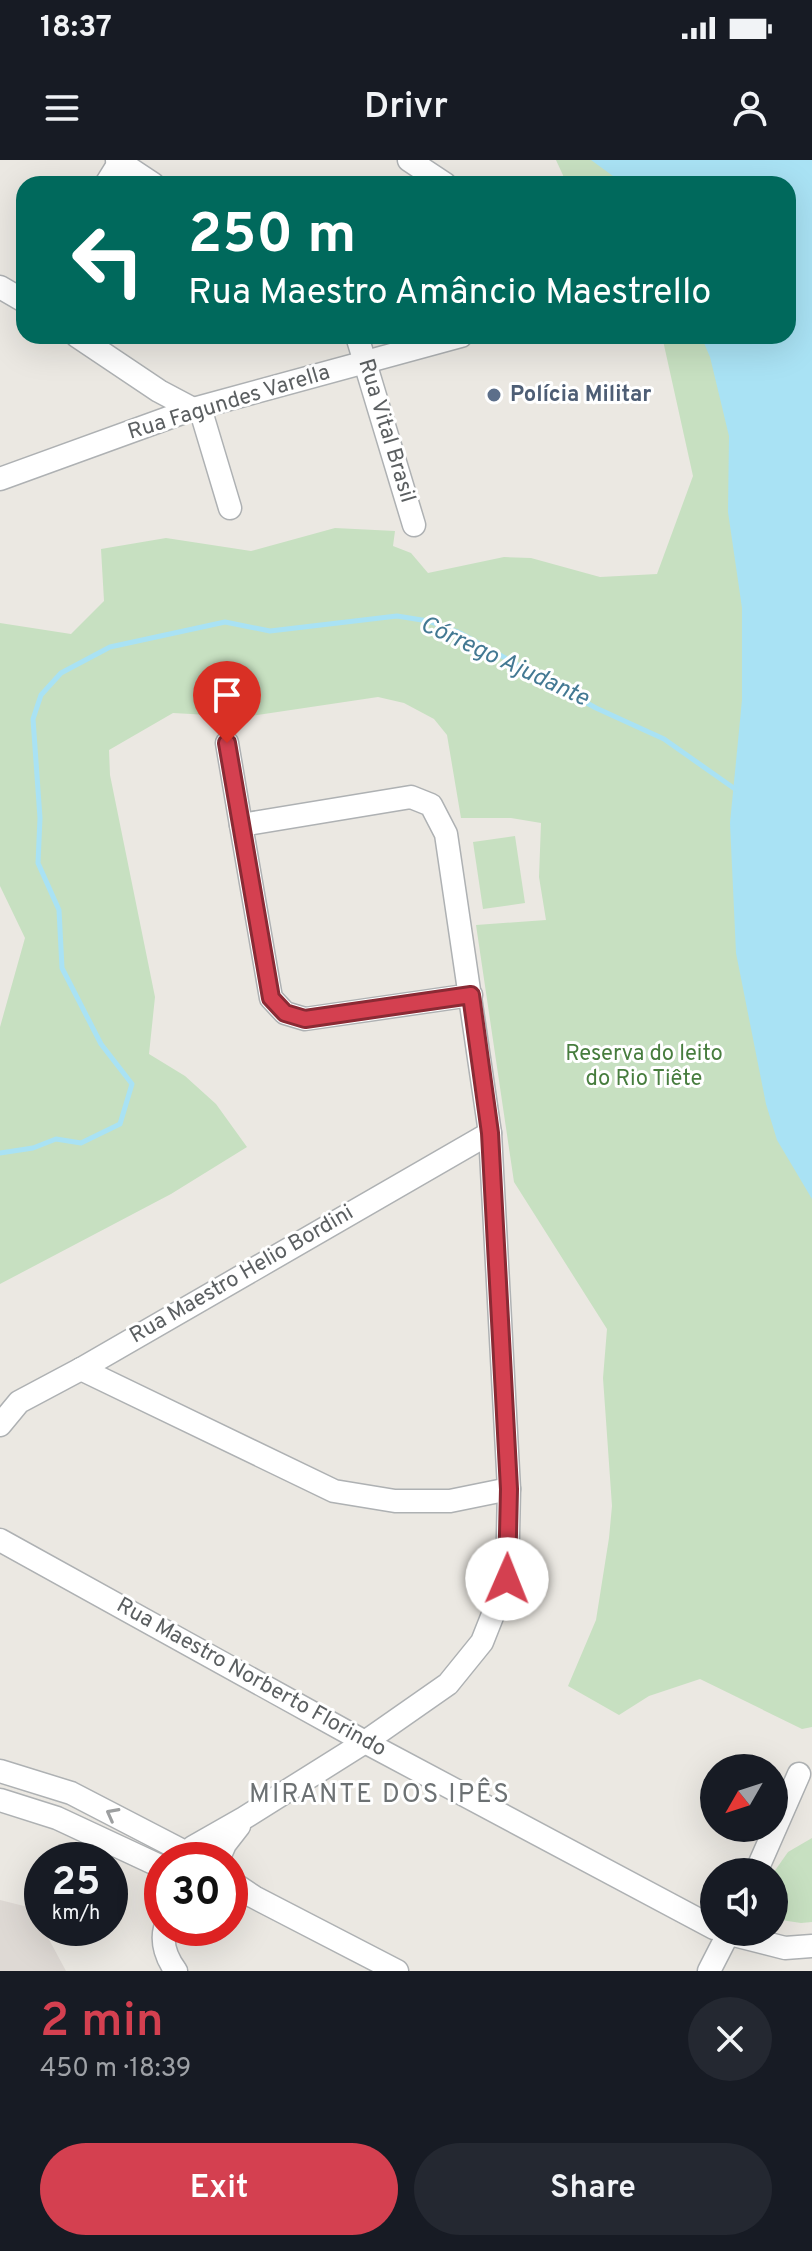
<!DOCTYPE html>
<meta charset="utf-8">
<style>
body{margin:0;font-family:Overpass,sans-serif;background:#242831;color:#f1f3f6;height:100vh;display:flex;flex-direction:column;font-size:30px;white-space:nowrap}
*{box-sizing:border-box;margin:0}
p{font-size:26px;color:#9ea1a6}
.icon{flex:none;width:44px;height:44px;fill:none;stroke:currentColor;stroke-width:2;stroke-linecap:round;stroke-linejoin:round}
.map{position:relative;height:1811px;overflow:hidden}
.drawer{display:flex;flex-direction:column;background:#171b24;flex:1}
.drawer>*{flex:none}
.banner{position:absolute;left:16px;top:16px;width:780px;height:168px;border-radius:24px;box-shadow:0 8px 32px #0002;background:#00695c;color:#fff;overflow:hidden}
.needle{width:52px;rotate:231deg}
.buttons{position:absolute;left:700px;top:1594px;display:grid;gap:16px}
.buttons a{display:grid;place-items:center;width:88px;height:88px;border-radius:50%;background:#171b24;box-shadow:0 8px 32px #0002;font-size:40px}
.speed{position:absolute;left:24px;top:1682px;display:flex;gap:16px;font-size:40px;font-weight:700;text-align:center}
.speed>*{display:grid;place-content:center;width:104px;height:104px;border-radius:50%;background:#171b24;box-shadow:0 8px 32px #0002;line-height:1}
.speed small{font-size:20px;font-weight:400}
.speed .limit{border:12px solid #d22;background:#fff;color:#111}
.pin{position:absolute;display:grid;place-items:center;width:68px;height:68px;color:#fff;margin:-82px -34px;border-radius:50% 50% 50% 0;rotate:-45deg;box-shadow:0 0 8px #0007}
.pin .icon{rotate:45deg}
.me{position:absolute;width:88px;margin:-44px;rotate:1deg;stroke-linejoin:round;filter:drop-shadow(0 0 6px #0008)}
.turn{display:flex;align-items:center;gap:28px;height:168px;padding:0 40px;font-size:36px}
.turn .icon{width:104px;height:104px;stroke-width:2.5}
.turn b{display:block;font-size:56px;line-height:68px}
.round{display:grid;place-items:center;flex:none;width:84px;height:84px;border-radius:42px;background:#242831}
.overview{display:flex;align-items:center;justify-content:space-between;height:136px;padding:0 40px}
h1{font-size:48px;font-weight:600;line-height:60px;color:#d44050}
.primary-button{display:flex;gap:16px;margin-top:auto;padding:16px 40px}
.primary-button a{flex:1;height:92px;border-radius:48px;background:#d44050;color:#fff;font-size:32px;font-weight:600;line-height:92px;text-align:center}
.primary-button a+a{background:#242831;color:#f1f3f6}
.status{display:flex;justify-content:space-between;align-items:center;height:56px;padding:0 40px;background:#171b24;direction:ltr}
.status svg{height:22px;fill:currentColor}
header{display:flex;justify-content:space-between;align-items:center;height:104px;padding:0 40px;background:#171b24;font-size:36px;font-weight:600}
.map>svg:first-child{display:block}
</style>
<div class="status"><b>18:37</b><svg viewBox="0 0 49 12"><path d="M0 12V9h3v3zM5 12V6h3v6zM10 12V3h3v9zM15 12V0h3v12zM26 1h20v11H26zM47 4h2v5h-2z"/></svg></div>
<header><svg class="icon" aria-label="menu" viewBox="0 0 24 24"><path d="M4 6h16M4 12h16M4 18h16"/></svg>Drivr<svg class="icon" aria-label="person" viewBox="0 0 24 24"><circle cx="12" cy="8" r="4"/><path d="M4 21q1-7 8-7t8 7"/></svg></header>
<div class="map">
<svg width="812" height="1811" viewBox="0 0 812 1811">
<rect width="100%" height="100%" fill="#ebe8e2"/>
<polygon fill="#ded9d4" points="0,1740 32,1748 66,1811 0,1811"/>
<g fill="#c7e0c1">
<polygon points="556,0 661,0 683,24 567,24"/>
<polygon points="662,176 736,176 812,1001 812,1567 802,1569 700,1519 649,1536 619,1555 568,1526 596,1460 609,1378 612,1346 603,1218 607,1169 514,1022 476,765 546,760 539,717 541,663 511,658 461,658 447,575 434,559 404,543 378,537 244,557 173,553 109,590 110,615 155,837 149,894 185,916 216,944 247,987 171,1034 0,1124 0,867 25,778 0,726 0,463 71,474 104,441 101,389 166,378 251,391 335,368 395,371 393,386 411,393 428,413 504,397 531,398 600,417 657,414 693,316"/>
<polygon points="515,676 525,743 483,749 473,682"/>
<polygon points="812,1678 812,1762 801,1763 774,1759 774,1712 788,1692"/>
</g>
<polygon fill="#a9e2f4" points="591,0 812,0 812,1039 777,980 766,944 736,793 730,663 742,540 742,448 728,352 729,276 710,197 701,176 788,176 788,24 624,24"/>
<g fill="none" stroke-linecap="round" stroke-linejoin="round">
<polyline stroke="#a9e2f4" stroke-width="5" points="0,993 33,988 56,979 81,983 120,964 132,924 101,884 62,808 59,750 38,703 40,658 33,559 41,535 61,513 110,487 225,462 270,471 397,456 428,461 458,472 596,548 664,579 735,629"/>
<g stroke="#aeb1b3" stroke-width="25">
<g id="minor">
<polyline points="117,0 153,24"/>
<polyline points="409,0 445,24"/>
<polyline points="106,24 121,0"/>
<polyline points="0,127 24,141"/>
<polyline points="77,176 159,231 193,249"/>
<polyline points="357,176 414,365"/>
<polyline points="200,248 230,348"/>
<polyline points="0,319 193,249 461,176"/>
<polyline points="227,583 241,665"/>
<polyline points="81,1209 334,1331 395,1341 450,1341 509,1329"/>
<polyline points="0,1265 19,1242 81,1209 490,973"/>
<polyline points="0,1380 365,1582 714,1768"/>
<polyline points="0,1611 71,1633 181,1690"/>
<polyline points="0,1640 57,1658 162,1707"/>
<polyline points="193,1687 244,1658 365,1582 448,1524 482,1482 507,1419 509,1329 490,973 446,674 431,645 411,637 241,665 271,838 285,853 305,859 471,835"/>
<polyline points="218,1700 225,1684 239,1666"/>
<polyline points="756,1712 799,1614"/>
<polyline points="230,1721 254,1737 397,1811"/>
<path d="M165,1768C161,1783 167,1799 176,1811"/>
<polyline points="722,1772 785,1788 812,1786"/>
<polyline points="709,1811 729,1772"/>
</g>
</g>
<use href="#minor" stroke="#fff" stroke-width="22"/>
</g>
<defs><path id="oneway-chevron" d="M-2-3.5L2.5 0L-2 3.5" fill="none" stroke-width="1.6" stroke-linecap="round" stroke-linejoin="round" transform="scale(2)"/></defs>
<use stroke="#9d9fa0" href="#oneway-chevron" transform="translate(112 1654) rotate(-152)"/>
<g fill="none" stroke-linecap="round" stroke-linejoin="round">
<g stroke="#8a2a34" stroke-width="20">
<polyline id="route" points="227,583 271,838 285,853 305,859 471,835 490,973 509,1329 507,1419"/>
</g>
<use href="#route" stroke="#d44050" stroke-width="14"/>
</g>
<circle fill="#5c6f8a" stroke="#fff" stroke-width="3" cx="494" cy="235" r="8"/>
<g text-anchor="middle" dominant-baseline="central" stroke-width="6" stroke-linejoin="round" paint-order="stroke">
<g font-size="22" font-weight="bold" fill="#4e5e75" stroke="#fff" text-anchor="start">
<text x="510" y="235">Polícia Militar</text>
</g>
<g font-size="22" fill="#5b5f61" stroke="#fff">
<text transform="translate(229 243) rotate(-17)">Rua Fagundes Varella</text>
<text transform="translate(386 271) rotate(73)">Rua Vital Brasil</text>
<text transform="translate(242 1115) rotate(-30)">Rua Maestro Helio Bordini</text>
<text transform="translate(251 1518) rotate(29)">Rua Maestro Norberto Florindo</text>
</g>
<g font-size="22" fill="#477d3e" stroke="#fff">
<text x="644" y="894">Reserva do leito<tspan x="644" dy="25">do Rio Tiête</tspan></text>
</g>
<g font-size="24" font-style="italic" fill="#437993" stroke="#fff">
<text transform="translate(504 502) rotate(25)">Córrego Ajudante</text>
</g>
<g font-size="26" letter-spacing="2" fill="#6c7173" stroke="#fff">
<text x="380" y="1635">MIRANTE DOS IPÊS</text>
</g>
</g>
</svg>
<div class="buttons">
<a><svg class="needle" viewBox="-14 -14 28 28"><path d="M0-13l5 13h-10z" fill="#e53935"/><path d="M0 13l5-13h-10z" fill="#9ea1a6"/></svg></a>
<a><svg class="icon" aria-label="sound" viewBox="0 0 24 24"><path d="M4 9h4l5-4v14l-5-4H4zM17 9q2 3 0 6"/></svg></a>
</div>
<div class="speed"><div>25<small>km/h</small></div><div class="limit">30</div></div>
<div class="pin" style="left:227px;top:583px;background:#d93025"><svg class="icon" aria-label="arrive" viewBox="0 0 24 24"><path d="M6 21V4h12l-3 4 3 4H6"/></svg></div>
<svg class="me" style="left:507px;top:1419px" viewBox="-20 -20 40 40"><circle r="19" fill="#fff"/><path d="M0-13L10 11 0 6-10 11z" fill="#d44050"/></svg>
<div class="banner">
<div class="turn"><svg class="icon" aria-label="left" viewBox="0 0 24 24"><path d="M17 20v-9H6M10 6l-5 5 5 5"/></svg><div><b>250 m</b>Rua Maestro Amâncio Maestrello</div></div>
</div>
</div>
<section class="drawer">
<div class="overview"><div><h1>2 min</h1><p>450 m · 18:39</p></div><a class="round"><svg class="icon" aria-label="close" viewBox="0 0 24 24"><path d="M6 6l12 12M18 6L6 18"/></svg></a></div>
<div class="primary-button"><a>Exit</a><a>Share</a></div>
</section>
